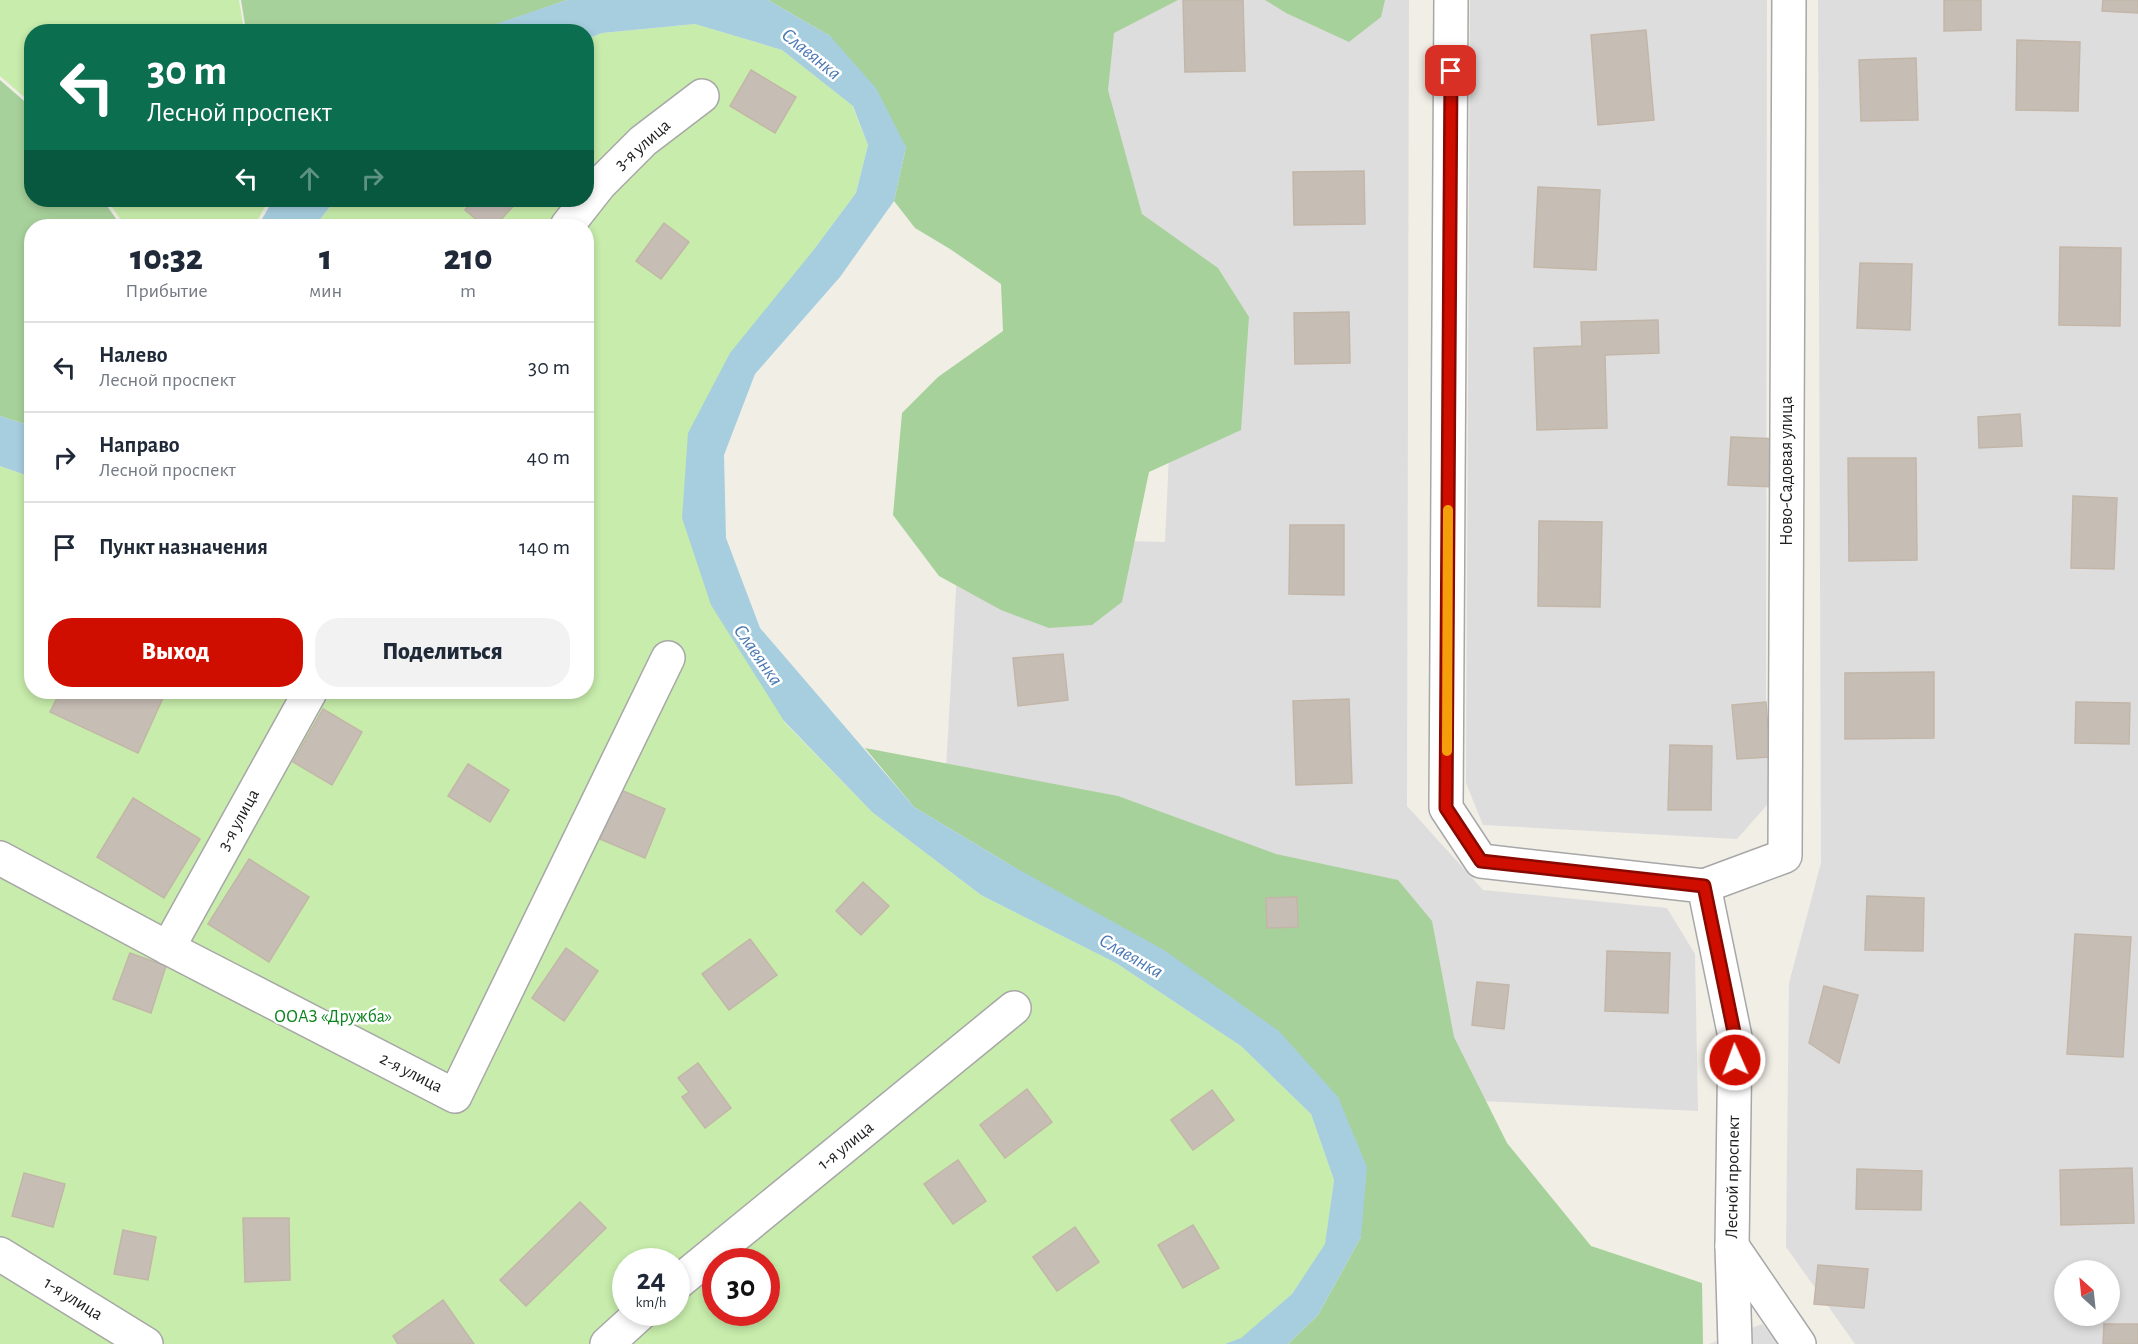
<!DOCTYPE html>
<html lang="ru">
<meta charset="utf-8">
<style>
body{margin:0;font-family:"Alegreya Sans",sans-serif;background:#f2f2f3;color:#1f2937;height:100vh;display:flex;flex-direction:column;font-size:22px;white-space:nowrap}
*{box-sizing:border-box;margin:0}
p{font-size:20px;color:#747a83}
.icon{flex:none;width:33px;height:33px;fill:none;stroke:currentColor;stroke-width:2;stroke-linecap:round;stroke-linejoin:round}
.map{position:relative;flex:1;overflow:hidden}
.sheet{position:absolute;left:24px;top:219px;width:570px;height:480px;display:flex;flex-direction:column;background:#fff;border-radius:24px;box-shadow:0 3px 9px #0003}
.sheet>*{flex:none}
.guide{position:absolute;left:24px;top:24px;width:570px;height:183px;border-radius:24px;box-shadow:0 3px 9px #0003;background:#0b6e4f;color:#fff;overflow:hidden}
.needle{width:39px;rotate:333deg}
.fabs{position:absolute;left:2054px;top:1260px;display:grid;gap:12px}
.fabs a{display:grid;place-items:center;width:66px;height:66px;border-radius:50%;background:#fff;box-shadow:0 3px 9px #0003;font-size:30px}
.speed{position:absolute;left:612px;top:1248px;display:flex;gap:12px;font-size:30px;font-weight:700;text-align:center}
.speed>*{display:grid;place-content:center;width:78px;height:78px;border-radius:50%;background:#fff;box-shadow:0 3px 9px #0003;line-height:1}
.speed small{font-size:15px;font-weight:400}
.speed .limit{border:9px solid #d22;background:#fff;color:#111}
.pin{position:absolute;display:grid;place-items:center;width:51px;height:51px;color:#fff;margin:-26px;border-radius:12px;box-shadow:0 3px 9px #0006}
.me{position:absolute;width:66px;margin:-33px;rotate:358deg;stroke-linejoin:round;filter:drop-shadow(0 0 4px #0008)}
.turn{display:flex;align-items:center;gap:21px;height:126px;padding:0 24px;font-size:27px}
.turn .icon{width:78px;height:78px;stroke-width:2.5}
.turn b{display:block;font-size:42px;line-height:51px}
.lanes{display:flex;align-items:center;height:57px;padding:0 24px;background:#0003;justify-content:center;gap:30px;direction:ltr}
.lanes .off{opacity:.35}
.eta{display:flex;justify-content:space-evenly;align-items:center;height:102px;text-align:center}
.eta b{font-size:36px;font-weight:800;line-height:42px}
.cta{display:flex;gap:12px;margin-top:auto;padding:12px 24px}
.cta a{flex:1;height:69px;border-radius:24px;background:#d00e00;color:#fff;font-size:24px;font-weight:800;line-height:69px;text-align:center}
.cta a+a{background:#f2f2f3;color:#1f2937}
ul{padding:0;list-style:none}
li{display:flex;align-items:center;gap:18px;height:90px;padding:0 24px;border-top:2px solid #e0e1e3}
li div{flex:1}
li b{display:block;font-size:22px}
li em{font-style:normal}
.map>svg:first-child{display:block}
</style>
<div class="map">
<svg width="2138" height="1344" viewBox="0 0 2138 1344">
<rect width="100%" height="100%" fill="#f1eee6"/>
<g fill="#dedddd" fill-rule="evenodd">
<polygon points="1102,0 1409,0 1407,806 1483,890 1667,908 1695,954 1698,1111 1415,1098 945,787 959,536 1165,542 1177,275 1097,259"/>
<polygon points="1470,0 1767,0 1766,702 1770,757 1768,804 1737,839 1483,825 1466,783"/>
<path d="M1818,0H2138V1344H1855L1786,1247L1789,983L1821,863ZM2064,1270H2109V1316H2064Z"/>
<polygon points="1762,1324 1779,1344 1709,1344"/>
</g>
<g fill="#c7ecab" fill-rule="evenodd">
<polygon points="0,0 239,0 244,31 32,32 31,103 0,76"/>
<path d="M695,24L782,50L852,105L868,145L856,193L812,252L688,433L784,722L872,812L981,895L1116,963L1241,1046L1311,1114L1334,1180L1325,1245L1292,1294L1241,1339L1225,1344H0V466L31,477L32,692H586V226H315L335,200H586L587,39L602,33ZM626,1262H676V1312H626ZM716,1262H766V1312H716Z"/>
<polygon points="107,200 269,200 254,226 125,226"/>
</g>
<g fill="#a7d19a">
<polygon points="241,0 567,0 475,32 246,31"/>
<polygon points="768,0 1178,0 1114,33 1108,90 1142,214 1218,268 1249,317 1241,430 1149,472 1122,602 1092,625 1049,628 1001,610 939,576 893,515 902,413 938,377 1003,331 1001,284 950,249 915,228 894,201 906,147 830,36"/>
<polygon points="1265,0 1385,0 1381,17 1349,42 1286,13"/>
<polygon points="0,80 31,107 32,200 103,200 121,226 32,226 31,426 0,416"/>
<polygon points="865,748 1118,796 1276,854 1398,880 1432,921 1454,1037 1507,1143 1591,1246 1702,1283 1703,1344 1288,1344 1318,1315 1361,1237 1338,1097 1009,864 914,807"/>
</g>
<g fill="#a6cedf">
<polygon points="567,0 768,0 830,36 876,88 906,147 894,201 840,277 755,374 724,455 726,538 760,628 914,807 1009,864 1164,950 1279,1031 1338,1097 1367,1167 1361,1237 1318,1315 1288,1344 1225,1344 1241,1338 1292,1294 1325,1244 1334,1180 1311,1114 1241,1046 1116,963 981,895 872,812 784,721 711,605 682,518 688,433 730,353 812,252 856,193 868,145 853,106 782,50 695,24 602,33 587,39 586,32 475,31"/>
<polygon points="273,200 335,200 315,226 258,226"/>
<polygon points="0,416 31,426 31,477 0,466"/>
</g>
<g fill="#c6beb5" stroke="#c3b6a8" stroke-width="1.5">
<polygon points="1183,0 1243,0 1245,71 1185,72"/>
<polygon points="1944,0 1981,0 1981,30 1944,31"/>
<polygon points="2103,0 2138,0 2138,13 2102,11"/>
<polygon points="1646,30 1654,120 1598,125 1591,35"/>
<polygon points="2017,40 2080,42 2078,111 2016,110"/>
<polygon points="1916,58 1918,120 1861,121 1859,60"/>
<polygon points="751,70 796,97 775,133 730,106"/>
<polygon points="1364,171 1365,224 1294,225 1293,172"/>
<polygon points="1538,187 1600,190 1596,270 1534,267"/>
<polygon points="474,200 519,200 495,226 484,226 465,210"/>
<polygon points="664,223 689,242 661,279 636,261"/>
<polygon points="2060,247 2121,248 2120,326 2059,325"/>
<polygon points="1860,263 1912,264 1910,330 1857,328"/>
<polygon points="1349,312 1350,363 1295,364 1294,313"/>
<polygon points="1658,320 1659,353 1605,355 1607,428 1537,430 1534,348 1582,346 1581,322"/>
<polygon points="2020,414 2022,446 1979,448 1978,417"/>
<polygon points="1731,437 1779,439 1776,487 1728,485"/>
<polygon points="1848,458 1916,458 1917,560 1849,561"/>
<polygon points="2073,496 2117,498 2114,569 2071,568"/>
<polygon points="1539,521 1602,522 1600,607 1538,606"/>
<polygon points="1290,525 1344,525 1344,595 1289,594"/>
<polygon points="1063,654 1068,700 1018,706 1013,658"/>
<polygon points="1934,672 1934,738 1845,739 1845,673"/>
<polygon points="60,692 148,692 163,698 138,753 50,712"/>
<polygon points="1349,699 1352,783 1296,785 1293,701"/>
<polygon points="1766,702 1770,757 1737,759 1732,705"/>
<polygon points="2076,702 2130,703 2129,744 2075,743"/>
<polygon points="323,709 362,732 332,785 293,762"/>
<polygon points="1670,745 1712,746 1711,810 1668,810"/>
<polygon points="468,764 509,790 490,822 448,796"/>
<polygon points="621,790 665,809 645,858 600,839"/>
<polygon points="133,798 200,839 164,898 97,857"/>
<polygon points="249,859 309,897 269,962 208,924"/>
<polygon points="863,882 889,906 861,935 836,911"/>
<polygon points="1867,896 1924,898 1923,951 1865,950"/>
<polygon points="1297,897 1298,927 1267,928 1266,898"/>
<polygon points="2075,934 2131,937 2123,1057 2067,1054"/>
<polygon points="750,939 777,975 729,1010 702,974"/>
<polygon points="566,948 598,971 564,1021 532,998"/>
<polygon points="1607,951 1670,953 1668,1013 1605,1011"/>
<polygon points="130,953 166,966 151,1013 113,999"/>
<polygon points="1477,982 1509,985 1504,1029 1472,1025"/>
<polygon points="1824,986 1858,995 1839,1063 1809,1043"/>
<polygon points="698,1063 731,1108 705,1128 682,1097 689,1092 678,1078"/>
<polygon points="1027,1089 1052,1122 1005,1158 980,1125"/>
<polygon points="1212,1090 1234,1120 1193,1150 1171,1120"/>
<polygon points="958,1160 986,1201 953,1224 924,1184"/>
<polygon points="2132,1168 2134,1223 2061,1225 2060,1170"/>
<polygon points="1857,1169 1922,1171 1921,1210 1856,1209"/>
<polygon points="24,1173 65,1184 53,1227 12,1216"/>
<polygon points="580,1202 606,1228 526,1306 500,1280"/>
<polygon points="243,1218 289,1218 290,1280 245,1282"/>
<polygon points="1193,1225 1219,1268 1183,1288 1158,1245"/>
<polygon points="1075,1227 1099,1262 1057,1291 1033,1257"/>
<polygon points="123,1230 156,1237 148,1280 114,1274"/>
<polygon points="1818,1265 1868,1269 1864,1308 1814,1304"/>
<polygon points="443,1300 474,1344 398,1344 393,1336"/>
<polygon points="2104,1324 2138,1324 2138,1344 2103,1344"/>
</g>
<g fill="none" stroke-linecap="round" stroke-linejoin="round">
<g stroke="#a7a7a7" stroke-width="36">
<g id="street">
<polyline points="1451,0 1446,808 1481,861 1704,886 1785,856 1789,0"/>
<polyline points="567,226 600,184 643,141 702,96"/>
<polyline points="0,858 168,948 455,1096 668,658"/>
<polyline points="1704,886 1735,1037 1732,1246 1735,1344"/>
<polyline points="168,948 310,692"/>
<polyline points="1732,1246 1799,1344"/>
<polyline points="0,1254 146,1344"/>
<polyline points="676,1284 1014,1008"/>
<polyline points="607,1344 642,1312"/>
</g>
</g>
<use href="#street" stroke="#fff" stroke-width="33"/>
</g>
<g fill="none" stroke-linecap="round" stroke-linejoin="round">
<g stroke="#870900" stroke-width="15">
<polyline id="route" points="1451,71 1446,808 1481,861 1704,886 1735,1037 1735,1060"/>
</g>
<use href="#route" stroke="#d00e00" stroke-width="10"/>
<polyline stroke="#f59e0b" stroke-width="10" points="1447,751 1448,510"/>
</g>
<g text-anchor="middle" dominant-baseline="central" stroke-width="5" stroke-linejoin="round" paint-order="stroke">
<g font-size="18" fill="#202020" stroke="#fff">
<text transform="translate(643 145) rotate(-41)">3-я улица</text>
<text transform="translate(1787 471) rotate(-90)">Ново-Садовая улица</text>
<text transform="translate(239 820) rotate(-61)">3-я улица</text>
<text transform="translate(411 1073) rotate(27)">2-я улица</text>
<text transform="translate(846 1146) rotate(-39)">1-я улица</text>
<text transform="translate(1733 1177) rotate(-89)">Лесной проспект</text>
<text transform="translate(73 1299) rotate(32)">1-я улица</text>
</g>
<g font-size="18" fill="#09831b" stroke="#fff">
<text x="333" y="1017">ООАЗ «Дружба»</text>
</g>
<g font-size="20" font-style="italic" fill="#4977b3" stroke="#fff">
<text transform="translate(811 54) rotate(39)">Славянка</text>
<text transform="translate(758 655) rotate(55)">Славянка</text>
<text transform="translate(1131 956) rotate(30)">Славянка</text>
</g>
</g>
</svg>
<div class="fabs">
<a><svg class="needle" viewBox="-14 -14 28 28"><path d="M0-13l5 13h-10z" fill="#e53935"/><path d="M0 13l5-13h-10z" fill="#747a83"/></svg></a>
</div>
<div class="speed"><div>24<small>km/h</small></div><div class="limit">30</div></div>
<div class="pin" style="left:1451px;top:71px;background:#d93025"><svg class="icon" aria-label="arrive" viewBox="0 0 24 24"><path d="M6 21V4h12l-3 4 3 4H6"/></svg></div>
<svg class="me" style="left:1735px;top:1060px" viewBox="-20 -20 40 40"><circle r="17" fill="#d00e00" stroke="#fff" stroke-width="3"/><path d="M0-11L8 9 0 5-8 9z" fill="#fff"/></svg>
<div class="guide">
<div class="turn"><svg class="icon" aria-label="left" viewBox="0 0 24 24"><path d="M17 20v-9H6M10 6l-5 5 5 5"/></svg><div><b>30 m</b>Лесной проспект</div></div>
<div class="lanes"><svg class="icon" aria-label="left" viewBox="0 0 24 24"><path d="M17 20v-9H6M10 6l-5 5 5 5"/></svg><svg class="icon off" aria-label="ahead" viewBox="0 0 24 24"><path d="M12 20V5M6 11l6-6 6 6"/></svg><svg class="icon off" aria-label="right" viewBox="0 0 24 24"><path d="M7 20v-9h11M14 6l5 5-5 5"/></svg></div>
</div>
<section class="sheet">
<div class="eta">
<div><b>10:32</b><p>Прибытие</p></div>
<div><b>1</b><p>мин</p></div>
<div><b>210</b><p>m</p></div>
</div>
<ul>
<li><svg class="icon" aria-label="left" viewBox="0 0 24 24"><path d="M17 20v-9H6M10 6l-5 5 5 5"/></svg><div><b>Налево</b><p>Лесной проспект</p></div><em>30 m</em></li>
<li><svg class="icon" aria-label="right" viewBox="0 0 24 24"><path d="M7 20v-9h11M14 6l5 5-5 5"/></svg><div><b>Направо</b><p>Лесной проспект</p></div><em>40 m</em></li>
<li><svg class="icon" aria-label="arrive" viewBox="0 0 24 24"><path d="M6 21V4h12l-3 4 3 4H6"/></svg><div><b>Пункт назначения</b></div><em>140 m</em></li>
</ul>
<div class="cta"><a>Выход</a><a>Поделиться</a></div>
</section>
</div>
